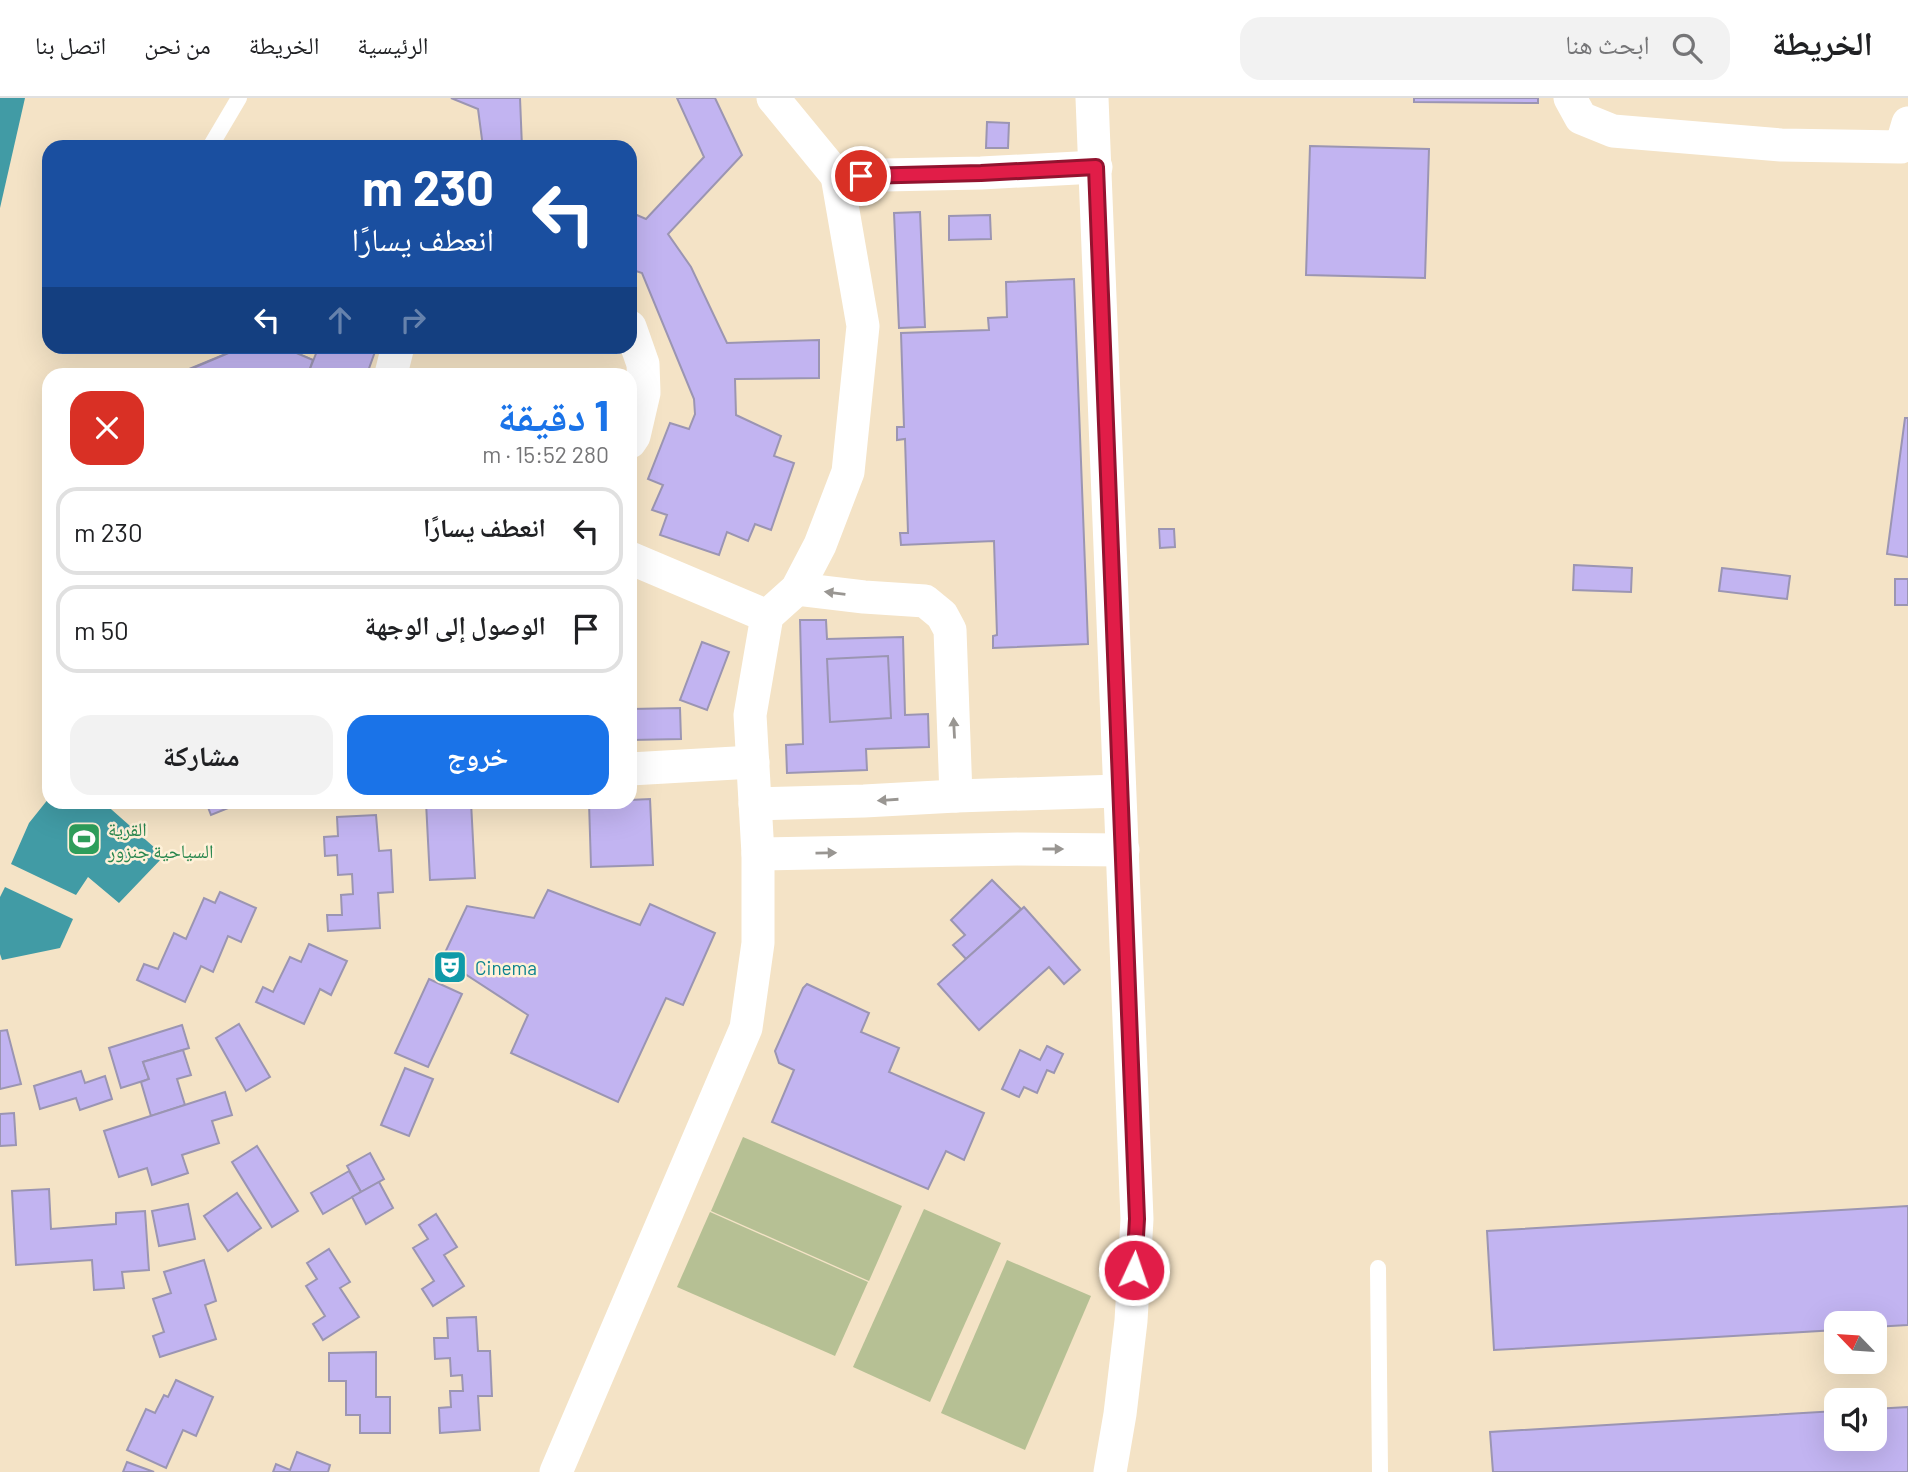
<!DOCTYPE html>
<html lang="ar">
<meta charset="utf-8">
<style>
body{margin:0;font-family:Barlow,"Noto Naskh Arabic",sans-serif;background:#f2f2f2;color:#202124;direction:rtl;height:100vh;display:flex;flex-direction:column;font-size:26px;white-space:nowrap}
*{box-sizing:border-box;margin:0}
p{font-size:23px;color:#757577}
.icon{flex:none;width:38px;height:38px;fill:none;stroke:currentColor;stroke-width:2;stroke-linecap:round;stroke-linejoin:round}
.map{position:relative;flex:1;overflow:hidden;direction:ltr}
.details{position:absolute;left:42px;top:270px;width:595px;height:441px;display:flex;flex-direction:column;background:#fff;border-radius:21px;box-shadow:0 7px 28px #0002;direction:rtl}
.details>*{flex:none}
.guide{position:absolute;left:42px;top:42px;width:595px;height:214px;border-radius:21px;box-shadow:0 7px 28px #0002;direction:rtl;background:#1a4fa0;color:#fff;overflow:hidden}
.needle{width:46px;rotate:295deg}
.controls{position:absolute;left:1824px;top:1213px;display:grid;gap:14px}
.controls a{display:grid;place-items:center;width:63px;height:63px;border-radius:14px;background:#fff;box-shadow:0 7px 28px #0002;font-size:35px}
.pin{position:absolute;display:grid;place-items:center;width:60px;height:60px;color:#fff;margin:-30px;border:4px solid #fff;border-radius:50%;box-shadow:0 2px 7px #0007}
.me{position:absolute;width:77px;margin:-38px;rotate:3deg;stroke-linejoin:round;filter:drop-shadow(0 0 5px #0008)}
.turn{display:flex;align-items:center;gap:24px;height:147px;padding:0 28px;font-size:32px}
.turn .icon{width:91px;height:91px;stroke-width:2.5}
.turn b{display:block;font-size:49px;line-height:60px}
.lanes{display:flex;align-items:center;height:66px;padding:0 28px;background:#0003;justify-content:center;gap:35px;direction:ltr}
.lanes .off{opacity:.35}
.round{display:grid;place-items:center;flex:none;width:74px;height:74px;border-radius:21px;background:#f2f2f2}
.headline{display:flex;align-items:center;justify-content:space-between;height:119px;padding:0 28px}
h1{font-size:42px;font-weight:700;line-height:52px;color:#1a73e8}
.cta{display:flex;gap:14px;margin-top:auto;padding:14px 28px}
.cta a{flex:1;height:80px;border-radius:21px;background:#1a73e8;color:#fff;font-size:28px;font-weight:700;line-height:80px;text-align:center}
.cta a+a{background:#f2f2f2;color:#202124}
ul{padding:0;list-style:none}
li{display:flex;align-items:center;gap:21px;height:88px;margin:0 14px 10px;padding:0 14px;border:4px solid #e0e0e0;border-radius:21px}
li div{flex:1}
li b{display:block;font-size:26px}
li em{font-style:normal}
header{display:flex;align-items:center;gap:42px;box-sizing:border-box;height:98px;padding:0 35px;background:#fff;border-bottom:2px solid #e0e0e0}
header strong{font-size:33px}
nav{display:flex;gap:38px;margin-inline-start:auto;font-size:24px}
.search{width:490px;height:63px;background:#f2f2f2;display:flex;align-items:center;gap:18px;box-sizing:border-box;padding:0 24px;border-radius:21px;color:#757577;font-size:26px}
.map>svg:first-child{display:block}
</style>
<header>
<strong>الخريطة</strong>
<div class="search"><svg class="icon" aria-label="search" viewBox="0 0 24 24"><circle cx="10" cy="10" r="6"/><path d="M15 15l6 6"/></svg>ابحث هنا</div>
<nav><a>الرئيسية</a><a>الخريطة</a><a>من نحن</a><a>اتصل بنا</a></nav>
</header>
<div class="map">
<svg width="1908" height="1374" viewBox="0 0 1908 1374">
<rect width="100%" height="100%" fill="#f4e3c6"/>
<g fill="#b6c094">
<polygon points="743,1039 902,1108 869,1183 711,1113"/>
<polygon points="924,1111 1001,1145 930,1304 853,1269"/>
<polygon points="710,1114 868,1184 835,1258 677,1189"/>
<polygon points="1007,1162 1091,1198 1025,1352 941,1315"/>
</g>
<g fill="#419ba5">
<polygon points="0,0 25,0 0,110"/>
<polygon points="49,700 49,704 103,704 164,758 119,805 88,779 76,797 11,766 29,725"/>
<polygon points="5,789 73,821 60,850 2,862 0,856 0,799"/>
</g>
<g fill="#c2b4f1" stroke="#9b95b2" stroke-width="2">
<polygon points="451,0 520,0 522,49 483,49 478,11"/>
<polygon points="677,0 715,0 742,57 668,136 691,169 727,245 819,242 819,280 735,281 736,317 781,338 774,358 794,365 771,432 755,426 748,443 727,434 719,457 660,437 667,417 652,412 663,387 648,381 670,325 689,331 695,316 694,301 642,175 630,171 630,114 646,121 704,59"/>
<polygon points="1414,0 1538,0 1538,5 1414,4"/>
<polygon points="987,24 1009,25 1008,50 986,50"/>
<polygon points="1310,48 1429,51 1425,180 1306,177"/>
<polygon points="920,114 925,229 899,230 894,115"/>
<polygon points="990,117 991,141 949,142 949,118"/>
<polygon points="1074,181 1088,546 993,550 993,538 997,537 994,443 901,447 900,435 908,435 905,341 897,342 897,329 904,329 901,235 989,232 988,220 1007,219 1006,184"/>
<polygon points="245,248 258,251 262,248 280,248 313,262 308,276 177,276"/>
<polygon points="245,248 258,251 262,248 280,248 313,262 308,276 179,276"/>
<polygon points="319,248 377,248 367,276 308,276"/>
<polygon points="1905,320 1908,320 1908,459 1887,456"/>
<polygon points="1159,431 1174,431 1175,449 1160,450"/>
<polygon points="1574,467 1632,470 1631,494 1573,492"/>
<polygon points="1722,470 1790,478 1787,501 1719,493"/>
<rect x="1895" y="481" width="13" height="26"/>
<polygon points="800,522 826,522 827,541 903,539 905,617 928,616 929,649 866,651 867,672 787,675 786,647 803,646"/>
<polygon points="702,544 729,554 707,612 680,602"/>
<polygon points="888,558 891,620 830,624 827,561"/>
<polygon points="680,610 681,641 631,642 631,611"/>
<polygon points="650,701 653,767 591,769 589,704 630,704 630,702"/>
<polygon points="206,704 243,704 211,717"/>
<polygon points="426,704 471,704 475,780 430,782"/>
<polygon points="376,717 379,753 391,752 393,794 378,795 380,830 328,833 327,817 342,817 341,797 353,796 352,776 338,777 337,757 325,758 324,739 338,738 337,719"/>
<polygon points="992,782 1021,811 966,861 953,847 965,837 951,822"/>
<polygon points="548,792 640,827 650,806 715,835 683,907 666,900 618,1004 511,955 528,917 442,861 467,808 534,820"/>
<polygon points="220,794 256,810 241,844 228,838 213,874 201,868 185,904 137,882 144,866 158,871 174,835 186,841 204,800 215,805"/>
<polygon points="1024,809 1080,872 1064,886 1049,869 979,932 938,886"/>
<polygon points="309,846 347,863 331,897 320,891 304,926 256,904 263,889 273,894 290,859 301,864"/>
<polygon points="429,881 462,896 428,969 395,955"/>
<polygon points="807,886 869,915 861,934 899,950 889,974 984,1015 964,1062 946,1053 928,1091 772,1024 794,972 779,965 775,953 803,890"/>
<polygon points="239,926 270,979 246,993 216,940"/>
<polygon points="182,927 189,950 143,964 149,981 121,990 109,950"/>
<polygon points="7,932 21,986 0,991 0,933"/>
<polygon points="1047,948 1063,956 1054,975 1047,972 1037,995 1024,989 1019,999 1002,991 1020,952 1040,962"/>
<polygon points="183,952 191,977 177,981 185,1007 151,1018 141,984 149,981 143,964"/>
<polygon points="405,970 433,981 409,1038 381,1027"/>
<polygon points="81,973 85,985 105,978 112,1001 80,1012 76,1000 40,1011 34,988"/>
<polygon points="225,994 232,1017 212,1023 219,1045 182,1057 188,1075 152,1087 147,1070 119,1079 104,1033"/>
<polygon points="14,1015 16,1047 0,1048 0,1016"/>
<polygon points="257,1048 298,1113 272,1129 232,1064"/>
<polygon points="370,1055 384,1081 361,1094 347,1068"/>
<polygon points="349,1073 361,1094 323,1116 311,1095"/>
<polygon points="379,1084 393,1110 366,1126 352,1099"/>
<polygon points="49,1091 51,1131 116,1126 116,1115 145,1113 149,1172 122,1174 124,1190 94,1192 92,1162 16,1167 12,1093"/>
<polygon points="237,1095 261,1130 228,1153 204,1118"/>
<polygon points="188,1106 195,1141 159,1148 152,1113"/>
<polygon points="1908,1108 1908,1227 1874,1229 1874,1225 1836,1225 1836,1232 1494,1252 1487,1133"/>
<polygon points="436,1116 457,1149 444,1157 464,1188 433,1208 422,1191 434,1183 413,1150 428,1141 419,1127"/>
<polygon points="329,1151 350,1184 340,1190 359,1219 323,1242 313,1226 325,1218 306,1188 317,1181 307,1165"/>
<polygon points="204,1162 216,1203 205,1207 216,1241 160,1259 153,1238 164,1234 153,1201 171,1195 164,1174"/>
<polygon points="476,1219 478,1253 490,1253 492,1298 478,1298 480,1332 440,1335 439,1310 451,1309 450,1293 463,1293 462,1277 451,1278 450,1260 435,1261 434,1240 448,1240 447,1220"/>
<polygon points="376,1254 376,1299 390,1299 390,1335 360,1335 360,1317 346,1317 346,1283 329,1283 329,1255"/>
<polygon points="176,1282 213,1299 196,1338 183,1332 166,1370 127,1352 146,1311 155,1315 164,1297 168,1299"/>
<polygon points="1908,1309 1908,1374 1493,1374 1490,1334 1836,1313 1836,1340 1874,1340 1874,1311"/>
<polygon points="297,1354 330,1367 328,1374 273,1374 276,1366 290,1372"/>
<polygon points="127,1364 154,1374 123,1374"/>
</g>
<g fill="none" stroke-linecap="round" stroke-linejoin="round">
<g stroke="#fff" stroke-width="16">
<polyline points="210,49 239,0"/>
<polyline points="1378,1170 1380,1374"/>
</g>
<g stroke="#fff" stroke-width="33">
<polyline points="773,0 837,78 981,75 1096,69"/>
<polyline points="1092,0 1137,1121 1131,1223 1120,1316 1110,1374"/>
<polyline points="1570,0 1581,20 1613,33 1781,47 1901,49 1908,25"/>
<polyline points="630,229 643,266 644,295 634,338 630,344"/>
<polyline points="391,276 398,248"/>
<polyline points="630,460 767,518"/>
<polyline points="797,491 864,499 925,503 942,517 950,532 956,698"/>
<polyline points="630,671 753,664"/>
<polyline points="755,706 864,703 956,698 1119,693"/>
<polyline points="758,756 1017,751 1123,752"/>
<polyline points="556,1374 746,930 758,845 758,756 750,617 767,518 797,491 820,447 848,374 863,228 837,78"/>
</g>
</g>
<defs><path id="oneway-solid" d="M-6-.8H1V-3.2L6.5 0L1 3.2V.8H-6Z" transform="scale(1.75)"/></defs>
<g fill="#999692">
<use href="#oneway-solid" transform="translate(835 495) rotate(-173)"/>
<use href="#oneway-solid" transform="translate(954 630) rotate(-93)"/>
<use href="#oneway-solid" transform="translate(888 702) rotate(176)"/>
<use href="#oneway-solid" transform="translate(1053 751)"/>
<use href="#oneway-solid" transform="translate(826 755) rotate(-1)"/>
</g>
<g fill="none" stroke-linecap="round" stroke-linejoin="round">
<g stroke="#92132f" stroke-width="18">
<polyline id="route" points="861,78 981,75 1096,69 1136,1095 1137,1121 1134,1172"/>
</g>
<use href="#route" stroke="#e11d48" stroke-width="12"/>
</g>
<defs>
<g id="stadium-square" transform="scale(1.75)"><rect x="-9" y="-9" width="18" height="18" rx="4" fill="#2e9e5b" stroke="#fff1d9"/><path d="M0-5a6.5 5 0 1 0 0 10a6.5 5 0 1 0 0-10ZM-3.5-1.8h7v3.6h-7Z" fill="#fff"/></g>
<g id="theatre-square" transform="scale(1.75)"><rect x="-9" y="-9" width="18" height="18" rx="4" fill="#0f9aa8" stroke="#fff1d9"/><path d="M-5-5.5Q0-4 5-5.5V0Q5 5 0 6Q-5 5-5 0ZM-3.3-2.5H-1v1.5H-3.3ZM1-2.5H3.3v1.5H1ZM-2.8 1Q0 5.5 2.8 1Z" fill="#fff"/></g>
</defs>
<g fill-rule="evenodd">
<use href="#stadium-square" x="84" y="741"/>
<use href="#theatre-square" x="450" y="869"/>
</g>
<g text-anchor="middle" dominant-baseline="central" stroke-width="5" stroke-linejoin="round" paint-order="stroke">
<g font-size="19" fill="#27864d" stroke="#fff1d9" text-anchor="start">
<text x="108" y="730">القرية<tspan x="108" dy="22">السياحية جنزور</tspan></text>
</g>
<g font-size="19" fill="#0d838f" stroke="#fff1d9" text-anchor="start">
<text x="475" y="869">Cinema</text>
</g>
</g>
</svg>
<div class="controls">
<a><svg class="needle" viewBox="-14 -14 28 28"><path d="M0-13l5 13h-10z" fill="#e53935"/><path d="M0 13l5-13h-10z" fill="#757577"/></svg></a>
<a><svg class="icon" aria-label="sound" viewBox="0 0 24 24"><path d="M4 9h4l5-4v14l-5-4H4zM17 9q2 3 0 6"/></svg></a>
</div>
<div class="pin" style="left:861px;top:78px;background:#d93025"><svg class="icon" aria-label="arrive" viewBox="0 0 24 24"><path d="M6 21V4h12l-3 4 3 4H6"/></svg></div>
<svg class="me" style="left:1134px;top:1172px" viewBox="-20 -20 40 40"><circle r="17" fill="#e11d48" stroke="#fff" stroke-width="3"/><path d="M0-11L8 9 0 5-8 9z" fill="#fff"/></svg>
<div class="guide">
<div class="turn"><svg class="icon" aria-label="left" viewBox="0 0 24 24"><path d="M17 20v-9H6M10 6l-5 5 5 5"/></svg><div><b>230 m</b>انعطف يسارًا</div></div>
<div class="lanes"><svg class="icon" aria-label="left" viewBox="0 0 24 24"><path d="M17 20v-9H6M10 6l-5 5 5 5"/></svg><svg class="icon off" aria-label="ahead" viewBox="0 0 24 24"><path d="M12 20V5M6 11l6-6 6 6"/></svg><svg class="icon off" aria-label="right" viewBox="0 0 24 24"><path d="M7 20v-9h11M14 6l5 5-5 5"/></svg></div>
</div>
<section class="details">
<div class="headline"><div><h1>1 دقيقة</h1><p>280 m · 15:52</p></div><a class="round" style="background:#d93025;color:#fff"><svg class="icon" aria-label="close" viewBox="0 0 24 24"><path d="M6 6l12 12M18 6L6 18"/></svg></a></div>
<ul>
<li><svg class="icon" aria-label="left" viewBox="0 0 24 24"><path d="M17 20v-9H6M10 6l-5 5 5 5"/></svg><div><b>انعطف يسارًا</b></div><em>230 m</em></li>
<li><svg class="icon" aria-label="arrive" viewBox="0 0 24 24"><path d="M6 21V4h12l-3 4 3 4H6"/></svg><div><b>الوصول إلى الوجهة</b></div><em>50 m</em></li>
</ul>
<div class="cta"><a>خروج</a><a>مشاركة</a></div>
</section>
</div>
